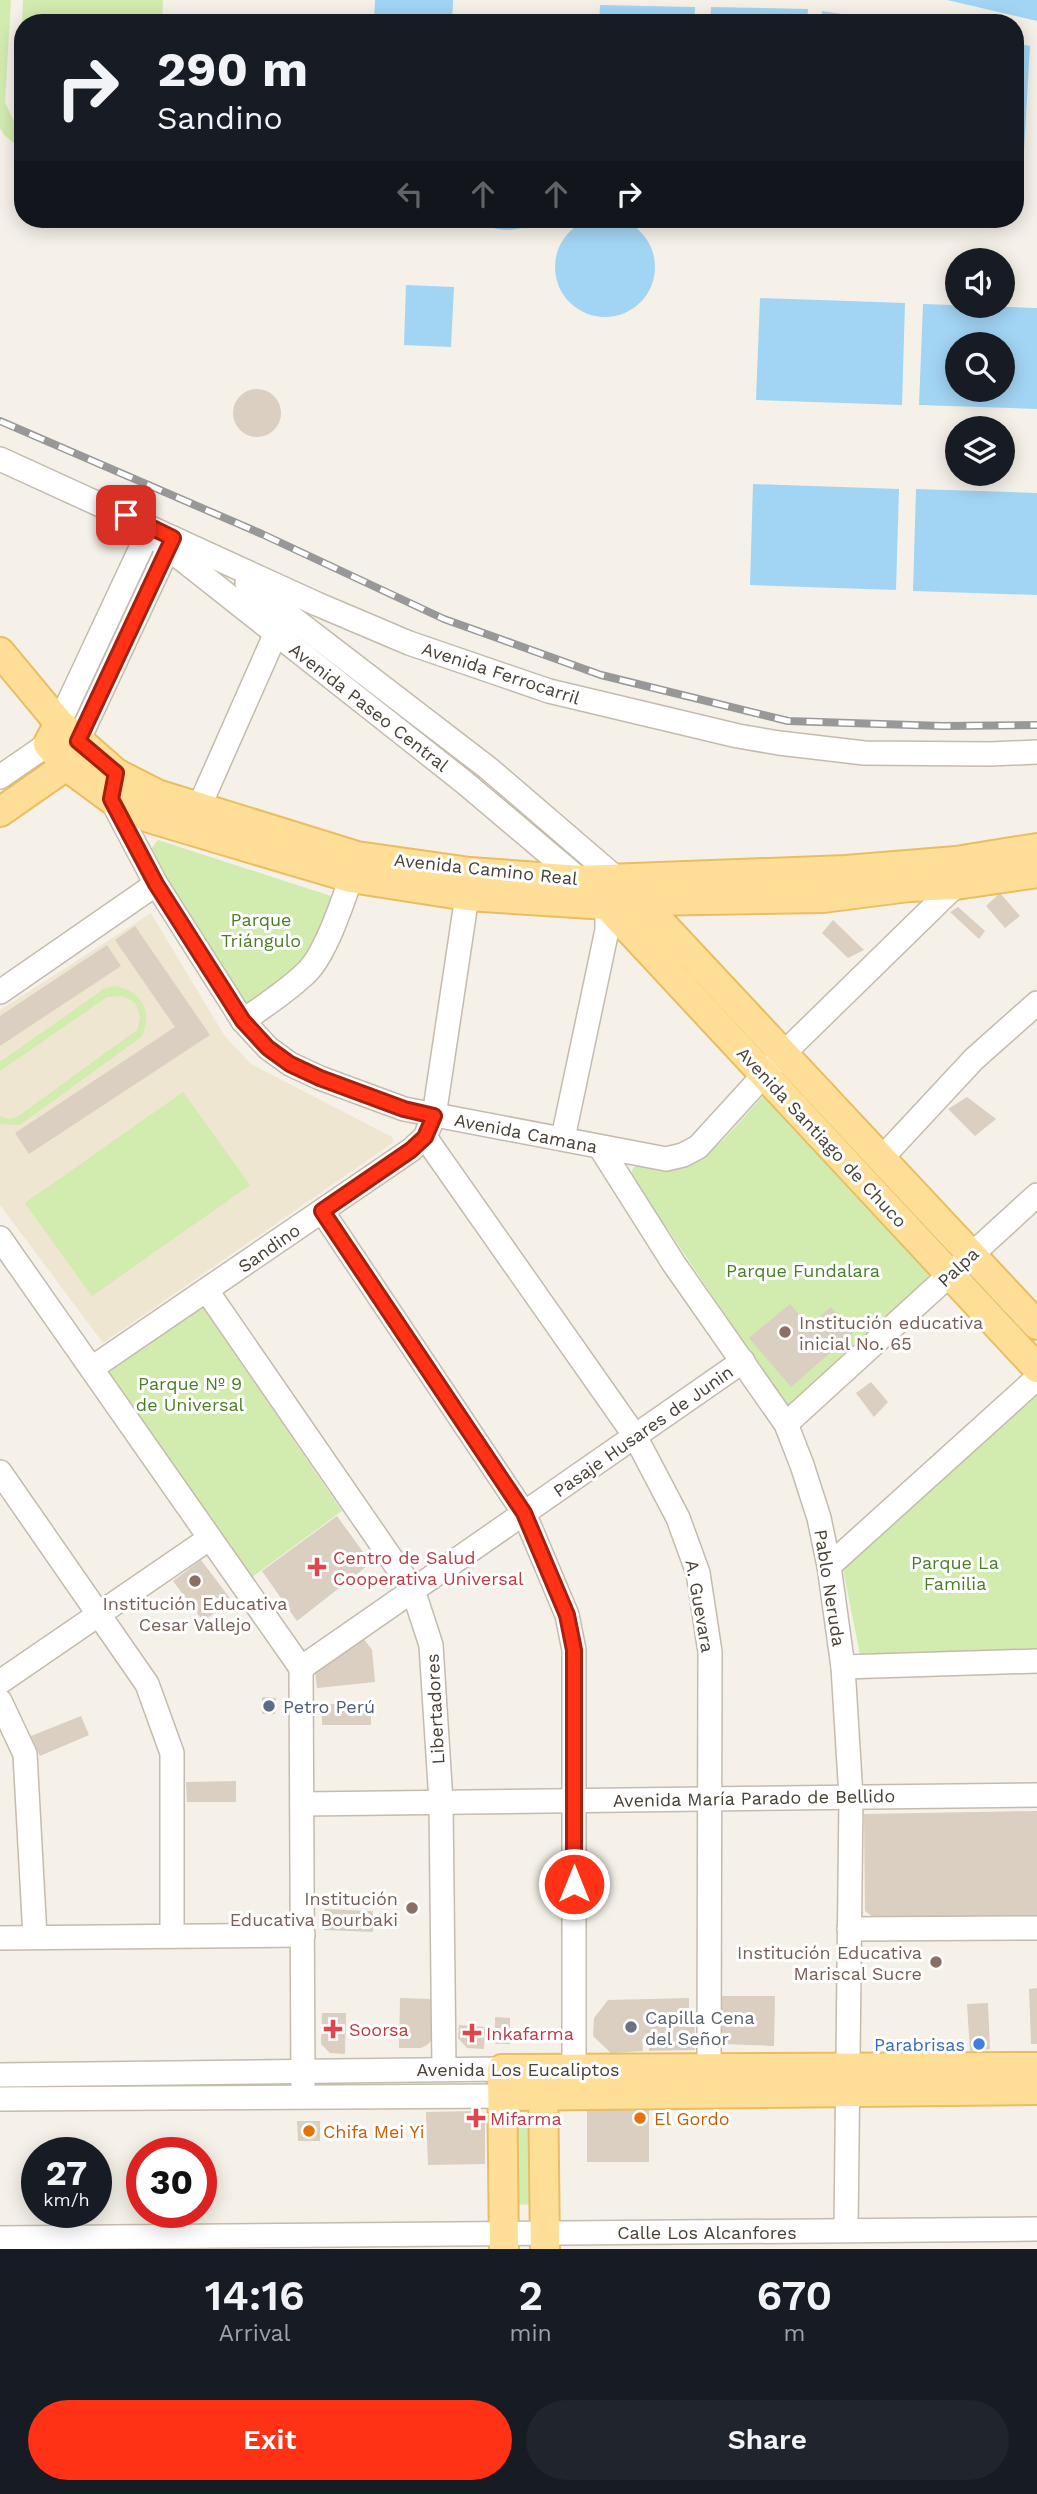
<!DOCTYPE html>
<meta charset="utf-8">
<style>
body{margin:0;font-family:"Work Sans",sans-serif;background:#20242c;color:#f1f3f6;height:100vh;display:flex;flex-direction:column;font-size:26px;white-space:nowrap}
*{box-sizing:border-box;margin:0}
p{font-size:23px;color:#9ea1a6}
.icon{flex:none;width:38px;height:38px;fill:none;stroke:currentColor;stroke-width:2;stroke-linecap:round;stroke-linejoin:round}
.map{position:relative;height:2249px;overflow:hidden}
.sheet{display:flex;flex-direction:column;background:#171b24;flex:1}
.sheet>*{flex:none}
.top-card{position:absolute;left:14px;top:14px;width:1010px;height:214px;border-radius:28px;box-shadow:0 4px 18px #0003;background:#171b24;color:#f1f3f6;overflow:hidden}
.fabs{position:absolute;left:945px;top:248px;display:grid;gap:14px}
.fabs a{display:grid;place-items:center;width:70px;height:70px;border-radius:50%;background:#171b24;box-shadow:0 4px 18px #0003;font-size:35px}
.speed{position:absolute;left:21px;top:2137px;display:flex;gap:14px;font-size:35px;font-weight:700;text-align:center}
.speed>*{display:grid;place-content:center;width:91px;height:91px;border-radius:50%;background:#171b24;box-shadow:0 4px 18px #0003;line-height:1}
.speed small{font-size:18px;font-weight:400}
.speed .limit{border:10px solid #d22;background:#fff;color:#111}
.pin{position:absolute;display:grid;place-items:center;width:60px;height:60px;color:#fff;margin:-30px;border-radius:14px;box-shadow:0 4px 10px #0006}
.me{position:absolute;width:77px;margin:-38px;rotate:0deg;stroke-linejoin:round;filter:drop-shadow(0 0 5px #0008)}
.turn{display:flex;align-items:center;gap:24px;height:147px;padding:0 28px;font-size:32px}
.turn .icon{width:91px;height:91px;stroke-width:2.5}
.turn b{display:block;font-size:49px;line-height:60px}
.lanes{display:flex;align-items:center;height:66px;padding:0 28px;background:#0003;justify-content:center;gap:35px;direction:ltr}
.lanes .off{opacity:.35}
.eta{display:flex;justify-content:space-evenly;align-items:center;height:119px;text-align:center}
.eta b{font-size:42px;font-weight:600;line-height:49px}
.cta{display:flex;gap:14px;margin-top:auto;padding:14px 28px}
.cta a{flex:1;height:80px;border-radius:42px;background:#ff3215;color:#fff;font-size:28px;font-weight:600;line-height:80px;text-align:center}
.cta a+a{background:#20242c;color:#f1f3f6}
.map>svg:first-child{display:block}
</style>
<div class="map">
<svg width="1037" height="2249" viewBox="0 0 1037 2249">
<rect width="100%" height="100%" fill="#f5f1e8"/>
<polygon fill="#efe6d2" points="151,913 224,1035 251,1064 392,1137 394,1142 103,1343 0,1205 0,1010"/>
<g fill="#d2ebaf">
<polygon points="0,0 11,0 5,102 14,122 23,131 23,150 4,135 0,128"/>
<polygon points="23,0 163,0 162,23 23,23 23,110 18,110"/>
<polygon points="158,840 334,897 319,935 305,961 249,1012 148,853"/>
<path d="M115,986C141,990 154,1013 141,1037L20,1125L0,1124V1116L9,1119L17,1117L137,1030L140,1017L135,1002L122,996L107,997L0,1071V1062L105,988Z"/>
<polygon points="183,1092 250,1185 92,1296 25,1203"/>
<path d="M764,1095L933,1277L788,1408L631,1175L633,1168L639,1165C654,1167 667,1172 682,1168C710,1161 744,1116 764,1095Z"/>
<polygon points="202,1306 342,1511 251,1578 102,1371"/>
<polygon points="1037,1394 1037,1652 860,1655 842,1564"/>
<polygon points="286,2079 286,2088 0,2091 0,2081"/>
<polygon points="512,2118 532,2118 535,2204 514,2205"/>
</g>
<g fill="#a2d5f4" fill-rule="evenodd">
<polygon points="375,0 453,0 452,23 374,23"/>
<polygon points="947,0 1037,0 1037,21"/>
<polygon points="600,5 695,7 694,23 599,23"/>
<polygon points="711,7 808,9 807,23 710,23"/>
<polygon points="822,11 903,23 822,23"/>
<polygon points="1015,43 1030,46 1021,203 1015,201"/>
<circle cx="605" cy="267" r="50"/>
<path d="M476,219H543C520,232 498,235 476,219Z"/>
<polygon points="406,285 454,287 451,347 404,345"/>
<polygon points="760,298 905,303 902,405 756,400"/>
<path d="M923,304L1037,308V409L919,405ZM957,345H1003V390H957Z"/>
<polygon points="753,484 899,489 896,590 750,585"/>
<polygon points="916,489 1037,493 1037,595 913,591"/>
</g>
<g fill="#dacfc0">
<circle cx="257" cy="413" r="24"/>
<polygon points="1000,893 1020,916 1005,928 986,906"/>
<polygon points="958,907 985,931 979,939 950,912"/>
<polygon points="833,920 864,950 848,958 822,933"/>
<polygon points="135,926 210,1035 29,1154 15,1133 175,1027 115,940"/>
<polygon points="107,945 121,966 0,1046 0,1016"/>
<polygon points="967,1097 996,1119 975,1136 948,1109"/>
<polygon points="790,1304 809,1326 831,1307 854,1332 791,1387 749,1338"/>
<polygon points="871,1382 888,1402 874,1417 856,1393"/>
<polygon points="337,1516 371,1563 297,1621 262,1571"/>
<polygon points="201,1560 232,1601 203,1621 173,1581"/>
<polygon points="361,1635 372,1650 375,1682 317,1688 315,1671"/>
<polygon points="262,1697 276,1698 275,1714 262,1714"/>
<rect x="322" y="1704" width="49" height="21"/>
<polygon points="81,1716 89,1735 40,1756 31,1736"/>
<polygon points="236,1781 236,1802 187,1802 186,1782"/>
<polygon points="1037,1811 1037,1916 873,1917 865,1911 864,1814"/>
<polygon points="325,1909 373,1911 373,1932 324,1930"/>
<polygon points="1037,1988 1037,2044 1031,2044 1029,1989"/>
<polygon points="722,1996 775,1996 774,2046 722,2044"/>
<polygon points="400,1998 431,1999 431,2041 427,2045 421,2048 399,2048"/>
<polygon points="689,1998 689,2011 694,2011 695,2050 649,2051 649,2038 642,2039 643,2051 611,2053 593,2036 594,2018 608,2000"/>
<polygon points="988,2003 990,2049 970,2051 967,2004"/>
<polygon points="322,2013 346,2013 345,2054 330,2053 321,2044"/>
<polygon points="495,2017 510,2018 510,2044 495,2044"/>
<polygon points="459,2025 485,2027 484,2049 467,2048 458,2038"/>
<rect x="587" y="2109" width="62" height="53"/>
<polygon points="477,2111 485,2117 485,2164 428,2165 426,2112"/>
<polygon points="297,2121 320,2121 320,2141 298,2141"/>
</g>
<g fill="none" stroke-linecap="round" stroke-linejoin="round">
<g stroke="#c4bbad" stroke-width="26">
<g id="minor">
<polyline points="0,459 317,604 409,643 549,691 738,736 779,743 864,753 990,754 1037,752"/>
<polyline points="159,541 464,782 580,880"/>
<polyline points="247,583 488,768 616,878"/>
<polyline points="59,723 148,533"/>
<polyline points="78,741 173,538"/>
<polyline points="0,777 48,744"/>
<polyline points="112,793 111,799 156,884 243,1021 268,1048 290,1064 320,1078 404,1109 666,1159 683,1155 698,1147 782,1055 956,885"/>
<polyline points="199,807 276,633"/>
<polyline points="0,992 156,884"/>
<path d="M243,1021C265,1005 288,991 308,971C326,952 342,904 351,878"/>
<polyline points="425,1137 635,1436 678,1518 698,1573 710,1652 709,2069"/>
<polyline points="563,1138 607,930 607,905"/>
<polyline points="600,1147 674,1264 786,1424 802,1465 819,1518 829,1566 843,1667 851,1797 846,2230"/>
<polyline points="880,1160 974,1059 1037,1003"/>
<polyline points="322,1211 524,1513 567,1615 574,1650 574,2069"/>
<polyline points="0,1238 301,1668"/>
<polyline points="207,1291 413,1590 431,1645 441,1802 444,2069"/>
<polyline points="92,1368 411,1150 425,1137 434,1116 467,896"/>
<polyline points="786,1424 1037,1195"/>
<polyline points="0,1472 147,1684 172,1753 172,1936"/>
<polyline points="829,1566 1037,1378"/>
<polyline points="843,1667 1037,1661"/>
<polyline points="301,1668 743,1361"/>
<polyline points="301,1668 303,2085"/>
<polyline points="0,1682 210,1538"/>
<polyline points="0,1701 25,1754 35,1937"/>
<polyline points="302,1804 1037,1795"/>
<polyline points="849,1929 1037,1928"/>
<polyline points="0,1938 303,1935"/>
<polyline points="0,2075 502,2069"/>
<polyline points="0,2099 503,2096"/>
<polyline points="0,2238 1037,2229"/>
</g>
</g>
<g stroke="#eabd61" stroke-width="32">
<g id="major">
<polyline points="0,652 59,723 116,773 157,794 357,856 470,872 580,880 846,870 956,861 1037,848"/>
<polyline points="59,723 48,744 66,766 111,799 149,818 351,878 467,896 607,905 641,901 823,898 909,887 956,885 1037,873"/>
<polyline points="0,812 66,766 74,750"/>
<polyline points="634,894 1037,1325"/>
<polyline points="598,896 1037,1368"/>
<polyline points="543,2078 545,2249"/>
<polyline points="503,2096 1037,2090"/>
<polyline points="504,2249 502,2069 1037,2067"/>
</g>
</g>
<use href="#minor" stroke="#fff" stroke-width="23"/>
<use href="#major" stroke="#ffdf97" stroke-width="28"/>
<g stroke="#989898" stroke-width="8">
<polyline id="rail" points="0,421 262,534 444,619 601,675 788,721 943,726 1037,725"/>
</g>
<use href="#rail" stroke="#fff" stroke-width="5" stroke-dasharray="16" stroke-linecap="butt"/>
</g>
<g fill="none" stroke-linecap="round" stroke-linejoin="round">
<g stroke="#a6200e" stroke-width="18">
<polyline id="route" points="126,515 173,538 78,741 116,773 111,799 156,884 243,1021 268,1048 290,1064 320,1078 404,1109 434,1116 425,1137 411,1150 322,1211 524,1513 567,1615 574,1650 574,1884"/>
</g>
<use href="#route" stroke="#ff3215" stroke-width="12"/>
</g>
<g fill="#8d6e63" stroke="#fff" stroke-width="2.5">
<circle cx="785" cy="1332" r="7"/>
<circle cx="195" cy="1581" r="7"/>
<circle cx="412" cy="1908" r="7"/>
<circle cx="936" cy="1962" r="7"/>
</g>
<g fill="#e0444e" stroke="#fff" stroke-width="2.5">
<path d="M313.5 1556.5h7v7h7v7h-7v7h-7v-7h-7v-7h7z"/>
<path d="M329.5 2018.5h7v7h7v7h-7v7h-7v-7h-7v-7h7z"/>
<path d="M468.5 2022.5h7v7h7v7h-7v7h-7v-7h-7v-7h7z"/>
<path d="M472.5 2107.5h7v7h7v7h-7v7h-7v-7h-7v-7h7z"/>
</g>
<circle fill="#5c6f8a" stroke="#fff" stroke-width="2.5" cx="269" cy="1706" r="7"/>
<circle fill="#6b7280" stroke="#fff" stroke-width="2.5" cx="631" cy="2027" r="7"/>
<circle fill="#3f7fe0" stroke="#fff" stroke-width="2.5" cx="979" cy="2044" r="7"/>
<g fill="#e8710a" stroke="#fff" stroke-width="2.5">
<circle cx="640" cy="2118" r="7"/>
<circle cx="309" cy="2131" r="7"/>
</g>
<g text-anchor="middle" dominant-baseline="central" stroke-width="6" stroke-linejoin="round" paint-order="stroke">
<g font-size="18" fill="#494136" stroke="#fff">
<text transform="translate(501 673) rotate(18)">Avenida Ferrocarril</text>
<text transform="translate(369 707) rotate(38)">Avenida Paseo Central</text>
<text transform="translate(486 869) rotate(6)">Avenida Camino Real</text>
<text transform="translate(526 1133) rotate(11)">Avenida Camana</text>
<text transform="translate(822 1137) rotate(47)">Avenida Santiago de Chuco</text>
<text transform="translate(269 1248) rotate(-35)">Sandino</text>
<text transform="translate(958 1267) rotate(-43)">Palpa</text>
<text transform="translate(643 1431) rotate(-35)">Pasaje Husares de Junin</text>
<text transform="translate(830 1588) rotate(81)">Pablo Neruda</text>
<text transform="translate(700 1606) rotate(80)">A. Guevara</text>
<text transform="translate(435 1709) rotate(-93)">Libertadores</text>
<text transform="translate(754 1798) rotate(-1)">Avenida María Parado de Bellido</text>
<text x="518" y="2069">Avenida Los Eucaliptos</text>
<text x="707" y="2232">Calle Los Alcanfores</text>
</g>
<g font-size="18" fill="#4a7e26" stroke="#fff">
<text x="261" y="919">Parque<tspan x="261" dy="21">Triángulo</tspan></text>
<text x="803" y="1270">Parque Fundalara</text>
<text x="190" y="1383">Parque Nº 9<tspan x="190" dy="21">de Universal</tspan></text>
<text x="955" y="1562">Parque La<tspan x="955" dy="21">Familia</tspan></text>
</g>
<g font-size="18" fill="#785e54" stroke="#fff" text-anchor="end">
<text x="799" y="1322" text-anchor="start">Institución educativa<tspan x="799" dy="21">inicial No. 65</tspan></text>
<text x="195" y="1603" text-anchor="middle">Institución Educativa<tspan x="195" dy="21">Cesar Vallejo</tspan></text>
<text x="398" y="1898">Institución<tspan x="398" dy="21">Educativa Bourbaki</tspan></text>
<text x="922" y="1952">Institución Educativa<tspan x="922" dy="21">Mariscal Sucre</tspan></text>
</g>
<g font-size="18" fill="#be3a42" stroke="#fff" text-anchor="start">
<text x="333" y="1557">Centro de Salud<tspan x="333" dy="21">Cooperativa Universal</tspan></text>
<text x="349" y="2029">Soorsa</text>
<text x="486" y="2033">Inkafarma</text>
<text x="490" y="2118">Mifarma</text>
</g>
<g font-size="18" fill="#4e5e75" stroke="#fff" text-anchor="start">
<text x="283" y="1706">Petro Perú</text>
</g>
<g font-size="18" fill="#5b616d" stroke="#fff" text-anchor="start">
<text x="645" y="2017">Capilla Cena<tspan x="645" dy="21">del Señor</tspan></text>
</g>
<g font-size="18" fill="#366cbe" stroke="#fff" text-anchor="end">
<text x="965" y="2044">Parabrisas</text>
</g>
<g font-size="18" fill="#c56008" stroke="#fff" text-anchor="start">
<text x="654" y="2118">El Gordo</text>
<text x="323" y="2131">Chifa Mei Yi</text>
</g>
</g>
</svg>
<div class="fabs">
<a><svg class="icon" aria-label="sound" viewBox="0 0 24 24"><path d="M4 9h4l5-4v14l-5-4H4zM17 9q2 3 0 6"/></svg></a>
<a><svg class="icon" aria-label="search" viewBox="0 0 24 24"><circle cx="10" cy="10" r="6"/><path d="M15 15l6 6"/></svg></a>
<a><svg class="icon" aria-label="layers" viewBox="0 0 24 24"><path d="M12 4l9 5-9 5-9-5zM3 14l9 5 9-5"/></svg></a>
</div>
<div class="speed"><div>27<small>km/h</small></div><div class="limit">30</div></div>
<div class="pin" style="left:126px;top:515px;background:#d93025"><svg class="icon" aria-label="arrive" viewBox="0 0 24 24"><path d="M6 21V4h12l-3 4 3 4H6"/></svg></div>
<svg class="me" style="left:574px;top:1884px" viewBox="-20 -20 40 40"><circle r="17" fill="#ff3215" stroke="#fff" stroke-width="3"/><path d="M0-11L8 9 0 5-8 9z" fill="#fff"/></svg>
<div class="top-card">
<div class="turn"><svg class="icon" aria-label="right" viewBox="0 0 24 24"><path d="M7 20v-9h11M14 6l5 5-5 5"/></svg><div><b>290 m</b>Sandino</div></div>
<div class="lanes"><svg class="icon off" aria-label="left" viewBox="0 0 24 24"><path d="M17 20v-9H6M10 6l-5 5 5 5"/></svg><svg class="icon off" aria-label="ahead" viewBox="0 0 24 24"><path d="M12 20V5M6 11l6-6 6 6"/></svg><svg class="icon off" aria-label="ahead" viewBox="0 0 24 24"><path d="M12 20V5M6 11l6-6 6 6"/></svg><svg class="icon" aria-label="right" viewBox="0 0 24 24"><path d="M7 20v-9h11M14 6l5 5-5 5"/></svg></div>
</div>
</div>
<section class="sheet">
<div class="eta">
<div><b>14:16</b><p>Arrival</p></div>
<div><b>2</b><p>min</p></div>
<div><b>670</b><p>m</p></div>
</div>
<div class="cta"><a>Exit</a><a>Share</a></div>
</section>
